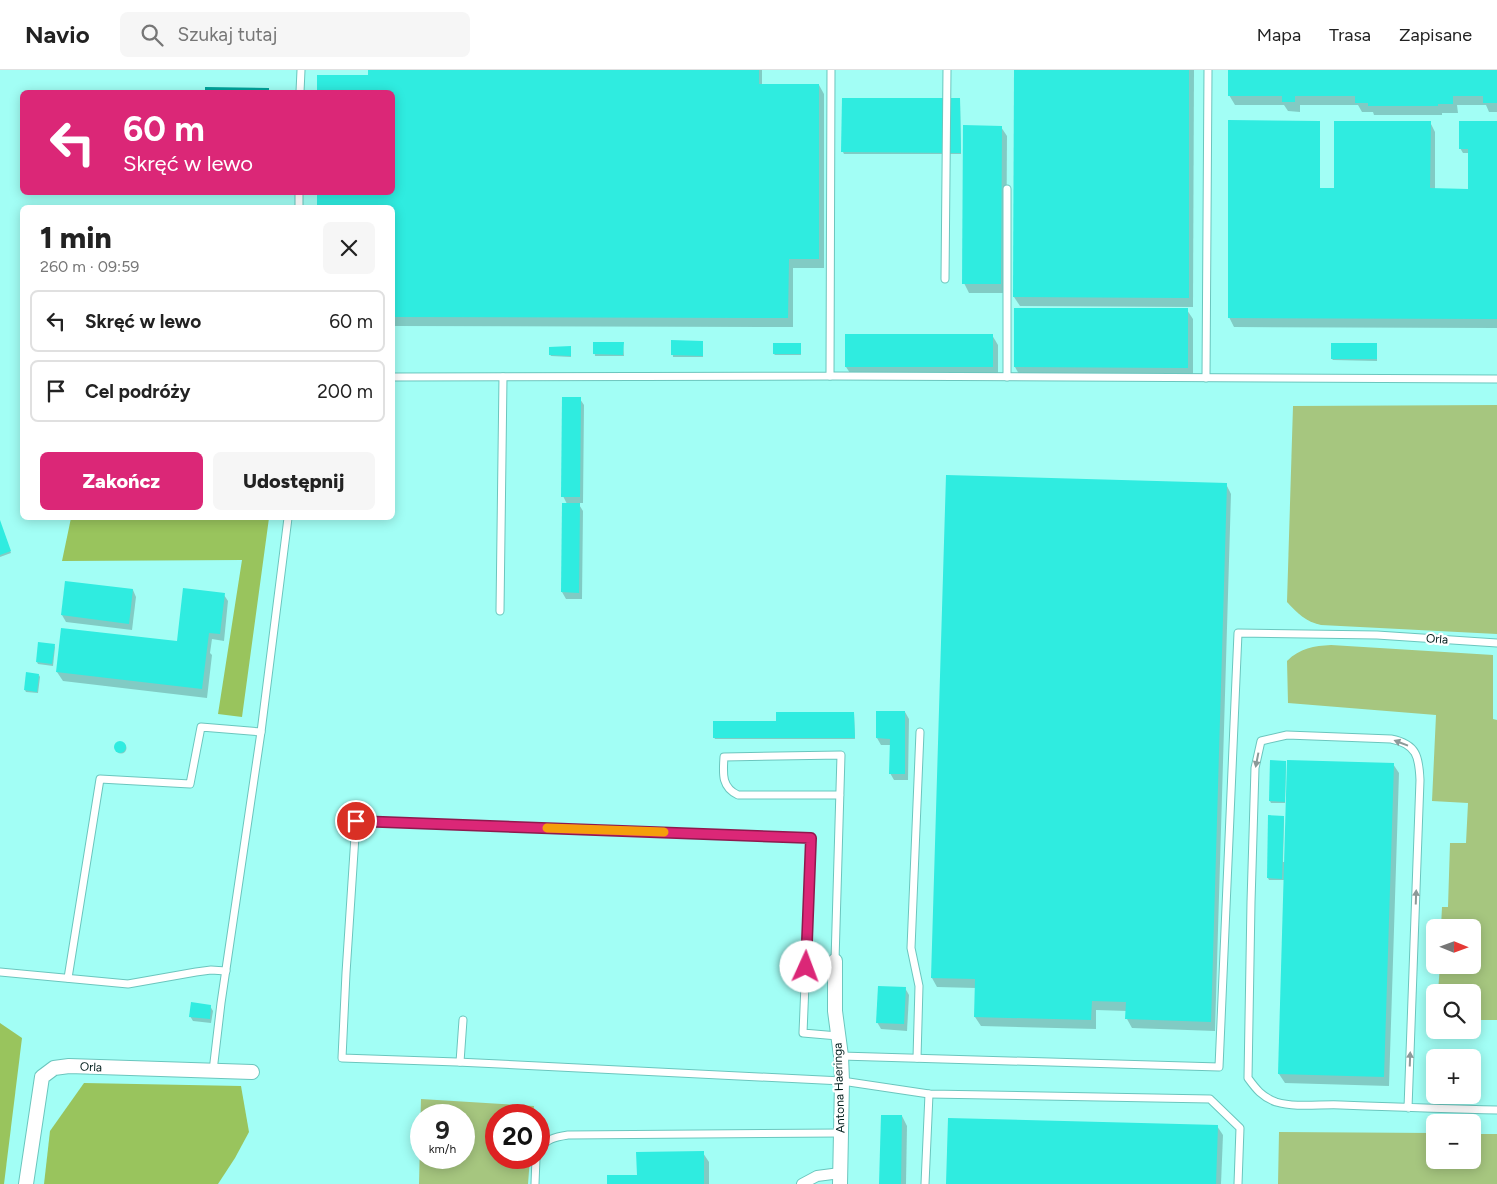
<!DOCTYPE html>
<html lang="pl">
<meta charset="utf-8">
<style>
body{margin:0;font-family:Figtree,sans-serif;background:#f6f6f6;color:#222;height:100vh;display:flex;flex-direction:column;font-size:19px;white-space:nowrap}
*{box-sizing:border-box;margin:0}
p{font-size:16px;color:#767676}
.icon{flex:none;width:28px;height:28px;fill:none;stroke:currentColor;stroke-width:2;stroke-linecap:round;stroke-linejoin:round}
.map{position:relative;flex:1;overflow:hidden}
.details{position:absolute;left:20px;top:135px;width:375px;height:315px;display:flex;flex-direction:column;background:#fff;border-radius:8px;box-shadow:0 2px 12px #0003}
.details>*{flex:none}
.guide{position:absolute;left:20px;top:20px;width:375px;height:105px;border-radius:8px;box-shadow:0 2px 12px #0003;background:#db2777;color:#fff;overflow:hidden}
.needle{width:32px;rotate:91deg}
.buttons{position:absolute;left:1426px;top:849px;display:grid;gap:10px}
.buttons a{display:grid;place-items:center;width:55px;height:55px;border-radius:8px;background:#fff;box-shadow:0 2px 12px #0003;font-size:25px}
.speed{position:absolute;left:410px;top:1034px;display:flex;gap:10px;font-size:25px;font-weight:700;text-align:center}
.speed>*{display:grid;place-content:center;width:65px;height:65px;border-radius:50%;background:#fff;box-shadow:0 2px 12px #0003;line-height:1}
.speed small{font-size:12px;font-weight:400}
.speed .limit{border:8px solid #d22;background:#fff;color:#111}
.pin{position:absolute;display:grid;place-items:center;width:42px;height:42px;color:#fff;margin:-21px;border:2px solid #fff;border-radius:50%;box-shadow:0 1px 5px #0007}
.me{position:absolute;width:55px;margin:-28px;rotate:2deg;stroke-linejoin:round;filter:drop-shadow(0 0 4px #0008)}
.turn{display:flex;align-items:center;gap:18px;height:105px;padding:0 20px;font-size:22px}
.turn .icon{width:65px;height:65px;stroke-width:2.5}
.turn b{display:block;font-size:35px;line-height:42px}
.round{display:grid;place-items:center;flex:none;width:52px;height:52px;border-radius:8px;background:#f6f6f6}
.summary{display:flex;align-items:center;justify-content:space-between;height:85px;padding:0 20px}
h1{font-size:30px;font-weight:800;line-height:38px}
.cta{display:flex;gap:10px;margin-top:auto;padding:10px 20px}
.cta a{flex:1;height:58px;border-radius:8px;background:#db2777;color:#fff;font-size:20px;font-weight:800;line-height:58px;text-align:center}
.cta a+a{background:#f6f6f6;color:#222}
ul{padding:0;list-style:none}
li{display:flex;align-items:center;gap:15px;height:62px;margin:0 10px 8px;padding:0 10px;border:2px solid #e0e0e0;border-radius:8px}
li div{flex:1}
li b{display:block;font-size:19px}
li em{font-style:normal}
header{display:flex;align-items:center;gap:30px;box-sizing:border-box;height:70px;padding:0 25px;background:#fff;border-bottom:1px solid #e0e0e0}
header strong{font-size:24px}
nav{display:flex;gap:28px;margin-inline-start:auto;font-size:18px}
.search{width:350px;height:45px;background:#f6f6f6;display:flex;align-items:center;gap:12px;box-sizing:border-box;padding:0 18px;border-radius:8px;color:#767676;font-size:19px}
.map>svg:first-child{display:block}
</style>
<header>
<strong>Navio</strong>
<div class="search"><svg class="icon" aria-label="search" viewBox="0 0 24 24"><circle cx="10" cy="10" r="6"/><path d="M15 15l6 6"/></svg>Szukaj tutaj</div>
<nav><a>Mapa</a><a>Trasa</a><a>Zapisane</a></nav>
</header>
<div class="map">
<svg width="1497" height="1114" viewBox="0 0 1497 1114">
<rect width="100%" height="100%" fill="#a2fef5"/>
<g fill="#a6c67f" fill-rule="evenodd">
<path d="M1497,335V564L1321,555C1306,552 1297,543 1287,532L1293,336Z"/>
<path d="M1331,575L1493,585V649L1497,650V950H1473L1472,922H1438L1440,895H1472V858L1441,857L1442,837H1448L1450,773H1466L1468,733L1432,731L1436,645L1288,633L1287,591C1300,578 1314,576 1331,575Z"/>
<path d="M421,1029L534,1036L533,1045H496V1088H530L528,1114H419ZM421,1045H464V1088H421Z"/>
<polygon points="1279,1062 1435,1063 1435,1090 1472,1090 1473,1064 1497,1064 1497,1114 1278,1114"/>
</g>
<g fill="#99c45d">
<polygon points="71,448 269,448 242,647 218,644 242,490 62,491"/>
<polygon points="0,953 22,968 4,1114 0,1114"/>
<polygon points="84,1013 241,1016 249,1062 235,1088 218,1114 44,1114 50,1061"/>
</g>
<polygon fill="#00a49c" points="205,17 269,18 269,22 205,22"/>
<g fill="#0003">
<polygon points="369,0 762,0 762,15 819,15 824,24 824,198 793,198 793,257 392,256 392,22 318,22 318,6 369,6"/>
<polygon points="1015,0 1194,0 1193,237 1020,236 1014,227"/>
<polygon points="1229,0 1497,0 1497,42 1489,42 1486,35 1457,35 1458,43 1442,43 1442,45 1374,45 1373,42 1362,42 1358,35 1300,35 1300,42 1288,41 1284,35 1235,35 1229,25"/>
<polygon points="960,30 961,84 844,84 843,82"/>
<polygon points="1320,52 1320,119 1335,119 1430,52 1435,62 1435,120 1469,122 1470,83 1463,83 1460,78 1497,52 1497,258 1234,257 1229,247"/>
<polygon points="1001,57 1007,66 1006,223 969,223 964,213"/>
<polygon points="1187,240 1193,249 1193,307 1020,306 1015,297"/>
<polygon points="846,265 992,265 998,275 998,306 852,306 846,297"/>
<polygon points="672,271 703,274 703,287 673,287"/>
<polygon points="594,273 623,274 624,286 595,286"/>
<polygon points="1377,274 1377,291 1333,290 1332,289"/>
<polygon points="800,275 801,285 775,285 774,284"/>
<polygon points="571,279 571,287 551,286 550,284"/>
<polygon points="580,329 584,335 583,433 578,433 583,441 582,529 566,529 562,522 563,434 567,434 563,426"/>
<polygon points="1226,414 1231,424 1215,961 1132,958 1127,949 1127,941 1096,940 1096,959 981,956 975,947 976,918 937,917 932,908"/>
<polygon points="0,452 11,483 0,487"/>
<polygon points="66,512 133,520 136,527 132,560 66,552 62,545"/>
<polygon points="224,525 228,531 224,571 212,569 210,583 212,585 207,628 63,611 57,602 180,573"/>
<polygon points="54,575 55,577 53,596 38,594 37,592"/>
<polygon points="39,605 40,607 38,623 26,622 25,620"/>
<polygon points="905,642 909,649 908,710 894,710 890,703 891,675 881,675 877,668"/>
<polygon points="854,644 855,669 715,669 714,667 777,653"/>
<circle cx="121" cy="678" r="5.5"/>
<polygon points="1271,692 1285,692 1286,694 1285,733 1271,733 1270,731"/>
<polygon points="1393,694 1399,703 1389,1016 1285,1013 1279,1004 1285,810 1269,810 1268,808 1269,746 1283,747 1284,749 1283,792 1286,792"/>
<polygon points="905,918 909,925 907,961 881,959 877,952"/>
<polygon points="210,936 213,941 211,953 193,951 190,946"/>
<polygon points="902,1046 907,1056 906,1114 881,1114"/>
<polygon points="1217,1056 1223,1065 1221,1114 947,1114"/>
<polygon points="703,1083 709,1092 709,1114 608,1114 638,1106"/>
</g>
<g fill="#2fece0">
<polygon points="368,0 759,0 759,14 819,14 819,189 789,189 788,248 392,247 392,138 317,138 317,122 392,122 392,22 317,22 317,5 368,5"/>
<polygon points="1014,0 1189,0 1189,228 1013,227"/>
<polygon points="1228,0 1497,0 1497,33 1483,33 1483,26 1453,26 1453,34 1438,34 1438,36 1368,36 1368,33 1355,33 1355,26 1295,26 1295,32 1282,32 1282,26 1228,26"/>
<polygon points="842,28 960,28 961,83 841,82"/>
<polygon points="1228,50 1320,51 1320,118 1334,118 1334,51 1431,51 1430,118 1468,119 1468,79 1459,79 1459,51 1497,51 1497,249 1228,248"/>
<polygon points="963,55 1002,56 1001,214 962,214"/>
<polygon points="1014,238 1188,238 1188,298 1014,297"/>
<rect x="845" y="264" width="148" height="33"/>
<polygon points="671,270 703,271 703,286 671,285"/>
<polygon points="593,272 624,272 623,285 593,284"/>
<rect x="773" y="273" width="28" height="11"/>
<rect x="1331" y="273" width="46" height="16"/>
<polygon points="571,276 571,286 549,285 549,277"/>
<polygon points="562,327 581,327 580,427 561,427"/>
<polygon points="946,405 1227,413 1211,952 1125,949 1126,932 1092,931 1091,950 974,947 975,909 931,908"/>
<polygon points="562,433 580,433 579,523 561,522"/>
<polygon points="0,450 11,481 0,485"/>
<polygon points="65,511 133,519 129,554 61,545"/>
<polygon points="183,518 225,523 220,564 209,563 202,619 56,602 61,558 177,571"/>
<polygon points="38,572 55,574 52,594 36,592"/>
<polygon points="26,602 39,604 37,622 24,620"/>
<polygon points="876,641 905,641 905,704 889,704 890,669 876,668"/>
<polygon points="776,642 854,642 855,668 713,668 713,651 776,651"/>
<circle cx="120" cy="677" r="6"/>
<polygon points="1270,690 1286,691 1285,732 1269,731"/>
<polygon points="1287,690 1394,693 1384,1007 1278,1004"/>
<polygon points="1268,745 1284,746 1282,809 1267,808"/>
<polygon points="878,916 906,917 904,954 876,953"/>
<polygon points="191,932 211,935 210,949 189,947"/>
<polygon points="881,1045 902,1045 901,1114 879,1114"/>
<polygon points="948,1048 1218,1055 1216,1114 946,1114"/>
<polygon points="704,1081 704,1114 607,1114 607,1105 637,1105 636,1082"/>
</g>
<g fill="none" stroke-linecap="round" stroke-linejoin="round">
<g stroke="#6bc6be" stroke-width="9">
<g id="service">
<polyline points="300,22 301,0"/>
<polyline points="299,138 299,122"/>
<polyline points="945,209 947,0"/>
<polyline points="830,306 1497,309"/>
<polyline points="392,307 830,306 831,0"/>
<polyline points="1007,307 1007,119"/>
<polyline points="1206,308 1208,0"/>
<polyline points="500,541 503,307"/>
<path d="M835,891L841,685L724,687C723,703 721,717 738,725H840"/>
<polyline points="0,902 128,914 196,902 211,900 226,901"/>
<polyline points="68,908 100,709 190,714 201,657 261,662"/>
<polyline points="838,966 803,963 811,768 356,751 346,903 342,988 457,992 842,1011 929,1024 1210,1029 1240,1058 1238,1114"/>
<polyline points="841,986 1219,997 1238,563 1377,565 1497,573"/>
<polyline points="917,988 919,916 911,878 920,662"/>
<polyline points="460,992 463,950"/>
<polyline points="213,1001 221,933 261,662 288,448"/>
<path d="M1408,1038L1420,710C1419,687 1417,674 1391,669L1287,665L1261,671L1255,698L1251,832L1248,1008C1256,1019 1262,1027 1276,1032C1297,1038 1320,1034 1341,1035C1393,1037 1445,1039 1497,1040"/>
<path d="M539,1080C546,1069 555,1067 568,1065L841,1063"/>
<polyline points="535,1114 536,1088"/>
<polyline points="925,1114 929,1024"/>
</g>
</g>
<g stroke="#6bc6be" stroke-width="12">
<polyline id="pedestrian" points="802,1114 817,1106 840,1103"/>
</g>
<g stroke="#6bc6be" stroke-width="16">
<g id="minor">
<polyline points="835,891 835,941 841,986 842,1011 840,1114"/>
<polyline points="26,1114 42,1007 54,998 69,996 252,1002"/>
</g>
</g>
<use href="#service" stroke="#fff" stroke-width="7"/>
<use href="#pedestrian" stroke="#fff" stroke-width="10"/>
<use href="#minor" stroke="#fff" stroke-width="14"/>
</g>
<defs><path id="oneway-solid" d="M-6-.8H1V-3.2L6.5 0L1 3.2V.8H-6Z" transform="scale(1.25)"/></defs>
<g fill="#8c9998">
<use href="#oneway-solid" transform="translate(1401 673) rotate(-159)"/>
<use href="#oneway-solid" transform="translate(1257 690) rotate(101)"/>
<use href="#oneway-solid" transform="translate(1416 827) rotate(-88)"/>
<use href="#oneway-solid" transform="translate(1410 989) rotate(-88)"/>
</g>
<g fill="none" stroke-linecap="round" stroke-linejoin="round">
<g stroke="#8e194d" stroke-width="12">
<polyline id="route" points="356,751 811,768 806,897"/>
</g>
<use href="#route" stroke="#db2777" stroke-width="9"/>
<polyline stroke="#f59e0b" stroke-width="9" points="547,758 664,762"/>
</g>
<g text-anchor="middle" dominant-baseline="central" stroke-width="4.5" stroke-linejoin="round" paint-order="stroke">
<g font-size="12" fill="#001d1b" stroke="#fff">
<text transform="translate(1437 569) rotate(4)">Orla</text>
<text transform="translate(91 997) rotate(2)">Orla</text>
<text transform="translate(839 1018) rotate(-92)">Antona Haeringa</text>
</g>
</g>
</svg>
<div class="buttons">
<a><svg class="needle" viewBox="-14 -14 28 28"><path d="M0-13l5 13h-10z" fill="#e53935"/><path d="M0 13l5-13h-10z" fill="#767676"/></svg></a>
<a><svg class="icon" aria-label="search" viewBox="0 0 24 24"><circle cx="10" cy="10" r="6"/><path d="M15 15l6 6"/></svg></a>
<a>+</a>
<a>−</a>
</div>
<div class="speed"><div>9<small>km/h</small></div><div class="limit">20</div></div>
<div class="pin" style="left:356px;top:751px;background:#d93025"><svg class="icon" aria-label="arrive" viewBox="0 0 24 24"><path d="M6 21V4h12l-3 4 3 4H6"/></svg></div>
<svg class="me" style="left:806px;top:897px" viewBox="-20 -20 40 40"><circle r="19" fill="#fff"/><path d="M0-13L10 11 0 6-10 11z" fill="#db2777"/></svg>
<div class="guide">
<div class="turn"><svg class="icon" aria-label="left" viewBox="0 0 24 24"><path d="M17 20v-9H6M10 6l-5 5 5 5"/></svg><div><b>60 m</b>Skręć w lewo</div></div>
</div>
<section class="details">
<div class="summary"><div><h1>1 min</h1><p>260 m · 09:59</p></div><a class="round"><svg class="icon" aria-label="close" viewBox="0 0 24 24"><path d="M6 6l12 12M18 6L6 18"/></svg></a></div>
<ul>
<li><svg class="icon" aria-label="left" viewBox="0 0 24 24"><path d="M17 20v-9H6M10 6l-5 5 5 5"/></svg><div><b>Skręć w lewo</b></div><em>60 m</em></li>
<li><svg class="icon" aria-label="arrive" viewBox="0 0 24 24"><path d="M6 21V4h12l-3 4 3 4H6"/></svg><div><b>Cel podróży</b></div><em>200 m</em></li>
</ul>
<div class="cta"><a>Zakończ</a><a>Udostępnij</a></div>
</section>
</div>
